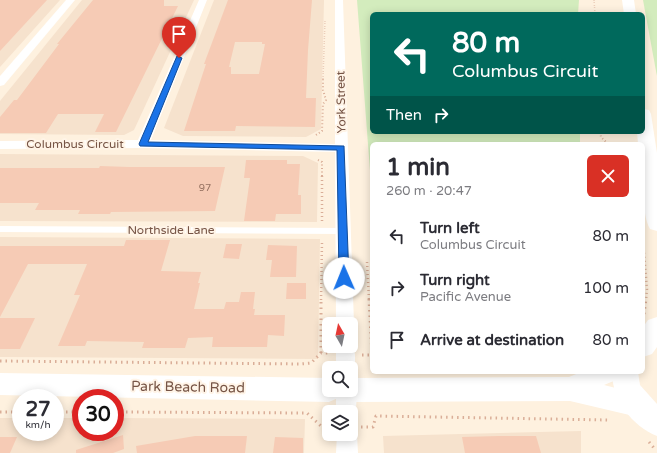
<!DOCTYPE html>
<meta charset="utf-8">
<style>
body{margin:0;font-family:"Varela Round",sans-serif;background:#f2f2f3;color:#2b2b33;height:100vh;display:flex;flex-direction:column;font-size:15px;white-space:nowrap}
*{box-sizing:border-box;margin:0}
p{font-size:13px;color:#7c7c81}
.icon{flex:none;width:22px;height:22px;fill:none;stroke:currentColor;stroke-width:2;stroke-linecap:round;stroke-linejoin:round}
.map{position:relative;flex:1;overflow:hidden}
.panel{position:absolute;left:370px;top:142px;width:275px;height:232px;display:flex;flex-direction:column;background:#fff;border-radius:6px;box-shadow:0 2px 10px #0003}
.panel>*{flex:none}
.banner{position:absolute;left:370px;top:12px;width:275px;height:122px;border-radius:6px;box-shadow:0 2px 10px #0003;background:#00695c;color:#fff;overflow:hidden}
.needle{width:26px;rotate:351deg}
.tools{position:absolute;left:322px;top:317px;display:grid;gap:8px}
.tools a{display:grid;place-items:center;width:36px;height:36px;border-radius:6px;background:#fff;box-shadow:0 2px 10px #0003;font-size:20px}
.speed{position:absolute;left:12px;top:389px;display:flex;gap:8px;font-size:20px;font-weight:700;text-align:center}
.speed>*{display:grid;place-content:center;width:52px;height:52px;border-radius:50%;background:#fff;box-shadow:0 2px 10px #0003;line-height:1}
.speed small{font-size:10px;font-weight:400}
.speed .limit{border:6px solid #d22;background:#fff;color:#111}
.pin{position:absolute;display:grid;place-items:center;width:34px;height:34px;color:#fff;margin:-41px -17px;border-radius:50% 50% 50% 0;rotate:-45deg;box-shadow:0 0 4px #0007}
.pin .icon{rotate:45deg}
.me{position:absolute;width:44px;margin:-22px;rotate:359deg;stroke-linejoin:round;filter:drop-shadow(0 0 3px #0008)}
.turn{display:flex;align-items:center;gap:14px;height:84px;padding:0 16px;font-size:18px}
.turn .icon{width:52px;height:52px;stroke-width:2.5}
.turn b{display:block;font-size:28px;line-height:34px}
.then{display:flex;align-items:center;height:38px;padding:0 16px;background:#0003;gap:8px;font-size:15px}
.round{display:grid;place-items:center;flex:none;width:42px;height:42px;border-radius:6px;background:#f2f2f3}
.head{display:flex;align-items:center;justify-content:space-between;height:68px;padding:0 16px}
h1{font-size:24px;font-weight:800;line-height:30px}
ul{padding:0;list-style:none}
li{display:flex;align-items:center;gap:12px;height:52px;padding:0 16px}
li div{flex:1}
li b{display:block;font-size:15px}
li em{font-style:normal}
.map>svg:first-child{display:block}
</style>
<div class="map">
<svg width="657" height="453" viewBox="0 0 657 453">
<rect width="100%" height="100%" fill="#fef1df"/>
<g fill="#f6e2cd">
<polygon points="0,0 60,0 0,67"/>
<polygon points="82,0 194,0 134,130 124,135 0,134 0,101"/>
<polygon points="214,0 324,0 321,129 306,137 183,136 164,128"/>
<polygon points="0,154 303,156 318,163 317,222 0,221"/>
<polygon points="0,237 320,239 318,359 0,357"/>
<polygon points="0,418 21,418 21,432 55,432 55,418 81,418 81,432 115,432 115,418 305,419 304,453 0,453"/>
<polygon points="581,431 581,453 384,453 383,436"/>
</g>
<g fill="#d3ecbd">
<polygon points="357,0 579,0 578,14 372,14 372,132 580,132 580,144 372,144 372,197"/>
<polygon points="643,0 657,0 657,76 656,71"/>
</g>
<g fill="#f6cbb5" fill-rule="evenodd">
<polygon points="0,0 47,0 0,51"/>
<polygon points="93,0 164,0 164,6 178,6 116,132 95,132 104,114 58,114 46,133 0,133 0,117 14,100 17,100 59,44 57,44"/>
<path d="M228,0H312L308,50L306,98H316L315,127L236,126L235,131H184L203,73L206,64H204ZM235,42H262V44H265L259,74H231V67H229Z"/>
<polygon points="246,160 287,160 287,164 300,164 298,195 301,195 301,214 276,214 275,221 244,221 250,178 244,178"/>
<polygon points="100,166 129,167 225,167 215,211 111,212 110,214 78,214 80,210 35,210 39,203 0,203 0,168 99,168"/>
<polygon points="126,240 170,240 161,271 201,272 198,283 200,283 194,309 224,309 226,302 239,302 241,292 255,292 253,309 255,309 254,315 285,315 284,336 268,335 267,347 212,347 213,337 188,338 185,348 142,348 144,342 87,341 85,346 58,346 80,295 74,295 87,264 28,264 0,317 0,246 124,246"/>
<polygon points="226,244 242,244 239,259 223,258"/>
<polygon points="268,245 297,246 296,277 270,277 272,260 266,260"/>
<polygon points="287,283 306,283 306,299 286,299"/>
<polygon points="0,318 35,318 20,349 0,349"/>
<polygon points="123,435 124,449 113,453 76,453 76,450"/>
<polygon points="195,436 247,436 245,453 137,453 136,446"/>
<polygon points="499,436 536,436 541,453 465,453 462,437"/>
<polygon points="0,437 17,437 10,453 0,453"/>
<polygon points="275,437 303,438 303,453 273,453"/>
</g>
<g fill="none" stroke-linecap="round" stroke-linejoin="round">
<g stroke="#daae98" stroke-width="1.5" stroke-dasharray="0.5 2" stroke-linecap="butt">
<polyline points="594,0 595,14"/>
<polyline points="323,79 325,20"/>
</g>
<g stroke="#daae98" stroke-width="2" stroke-dasharray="1 2.5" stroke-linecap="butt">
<polyline points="600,132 601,137 608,144"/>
<polyline points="316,135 322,131 323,104 326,100 323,90 323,78"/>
<polyline points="318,160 322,162 322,177"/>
</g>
<g stroke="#daae98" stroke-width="2.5" stroke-dasharray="1 3" stroke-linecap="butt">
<polyline points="322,176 322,221"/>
<polyline points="643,241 647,289 646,300"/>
<polyline points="367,262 369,300"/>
<polyline points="321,300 322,242"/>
</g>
<g stroke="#daae98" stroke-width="3" stroke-dasharray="1.5 4" stroke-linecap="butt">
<polyline points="369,299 372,355"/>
<polyline points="644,314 646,299"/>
<polyline points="321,353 321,299"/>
<polyline points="362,355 372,355"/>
<polyline points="0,361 300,364 311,363 321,353 329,353"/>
<polyline points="0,412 21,412"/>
<polyline points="55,412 81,412"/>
<polyline points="115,412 307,413 323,428 329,427"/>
<polyline points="361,427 373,427 376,416 608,420"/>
<polyline points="649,442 654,448 657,448"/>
</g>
<polygon fill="#fff" fill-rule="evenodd" points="0,226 343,228 347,231 343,234 0,232"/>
<g fill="#fff" fill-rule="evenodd">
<polygon points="66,0 75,0 4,85 0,86 0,76"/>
<polygon points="199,0 207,0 151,140 335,144 335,0 343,0 354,324 351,329 351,324 336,324 335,152 143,148 0,149 0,141 138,140"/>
<path d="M351,340C356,349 357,366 351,374V368H336V346H351Z"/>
<path d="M351,383C359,390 357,410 353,419L351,420V412H336V390H351Z"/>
<polygon points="351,425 354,427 357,434 358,453 336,453 337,434 351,434"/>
</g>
<polygon fill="#fff" fill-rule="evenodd" points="581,372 619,372 616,380 604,385 647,396 651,405 647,414 638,417 570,401 351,402 342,398 340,393 338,398 329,402 0,395 0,373 329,378 329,390 351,390 351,378 569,377"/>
<g fill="#fff" fill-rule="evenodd">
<polygon points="622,0 634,0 636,14 624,14"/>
<path d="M643,109L649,110L651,114L657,153V231L650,229C640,212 643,165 643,144H638L637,132H643Z"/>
<polygon points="657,317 657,347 652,354 643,357 643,327 648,320"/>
<path d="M612,372H638L640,385L657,404V436C632,426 612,400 612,372Z"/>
</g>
</g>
<polygon fill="#1a73e8" stroke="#114b97" points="177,56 182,58 148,142 344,146 349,278 347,280 340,280 339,278 337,150 140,146 139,144"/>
<g text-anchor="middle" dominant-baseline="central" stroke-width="4" stroke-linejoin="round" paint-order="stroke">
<g font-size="10" fill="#967261">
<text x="205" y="188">97</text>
</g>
<g font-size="12" fill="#765445" stroke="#fff4e7">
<text transform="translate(341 102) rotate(-91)">York Street</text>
<text x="75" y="144">Columbus Circuit</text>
<text x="171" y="230">Northside Lane</text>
</g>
<g font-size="14" fill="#765445" stroke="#fff4e7">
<text transform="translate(188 387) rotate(1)">Park Beach Road</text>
</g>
</g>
</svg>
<div class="tools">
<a><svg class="needle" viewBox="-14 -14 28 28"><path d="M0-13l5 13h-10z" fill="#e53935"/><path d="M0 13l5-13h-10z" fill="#7c7c81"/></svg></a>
<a><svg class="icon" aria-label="search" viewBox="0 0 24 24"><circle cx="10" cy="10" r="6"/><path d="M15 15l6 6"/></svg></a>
<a><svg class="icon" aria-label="layers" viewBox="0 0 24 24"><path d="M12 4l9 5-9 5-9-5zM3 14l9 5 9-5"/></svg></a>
</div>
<div class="speed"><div>27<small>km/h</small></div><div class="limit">30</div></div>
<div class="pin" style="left:179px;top:58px;background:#d93025"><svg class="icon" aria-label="arrive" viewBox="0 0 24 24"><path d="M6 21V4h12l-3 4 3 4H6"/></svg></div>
<svg class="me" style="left:344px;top:278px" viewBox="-20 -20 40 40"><circle r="19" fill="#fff"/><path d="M0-13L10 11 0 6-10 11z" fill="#1a73e8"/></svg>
<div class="banner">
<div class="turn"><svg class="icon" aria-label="left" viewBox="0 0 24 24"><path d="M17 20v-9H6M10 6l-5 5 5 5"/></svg><div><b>80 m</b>Columbus Circuit</div></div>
<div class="then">Then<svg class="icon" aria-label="right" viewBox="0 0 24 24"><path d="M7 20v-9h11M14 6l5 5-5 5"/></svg></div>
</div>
<section class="panel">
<div class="head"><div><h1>1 min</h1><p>260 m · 20:47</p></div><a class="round" style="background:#d93025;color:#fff"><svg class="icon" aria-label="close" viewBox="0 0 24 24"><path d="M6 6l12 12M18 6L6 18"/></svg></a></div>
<ul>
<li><svg class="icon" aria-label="left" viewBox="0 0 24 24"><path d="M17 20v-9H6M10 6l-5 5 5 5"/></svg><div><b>Turn left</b><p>Columbus Circuit</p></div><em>80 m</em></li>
<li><svg class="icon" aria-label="right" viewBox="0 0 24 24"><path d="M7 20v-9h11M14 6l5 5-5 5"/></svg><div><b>Turn right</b><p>Pacific Avenue</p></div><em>100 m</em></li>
<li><svg class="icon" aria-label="arrive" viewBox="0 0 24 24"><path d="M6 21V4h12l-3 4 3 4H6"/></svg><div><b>Arrive at destination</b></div><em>80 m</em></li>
</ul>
</section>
</div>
